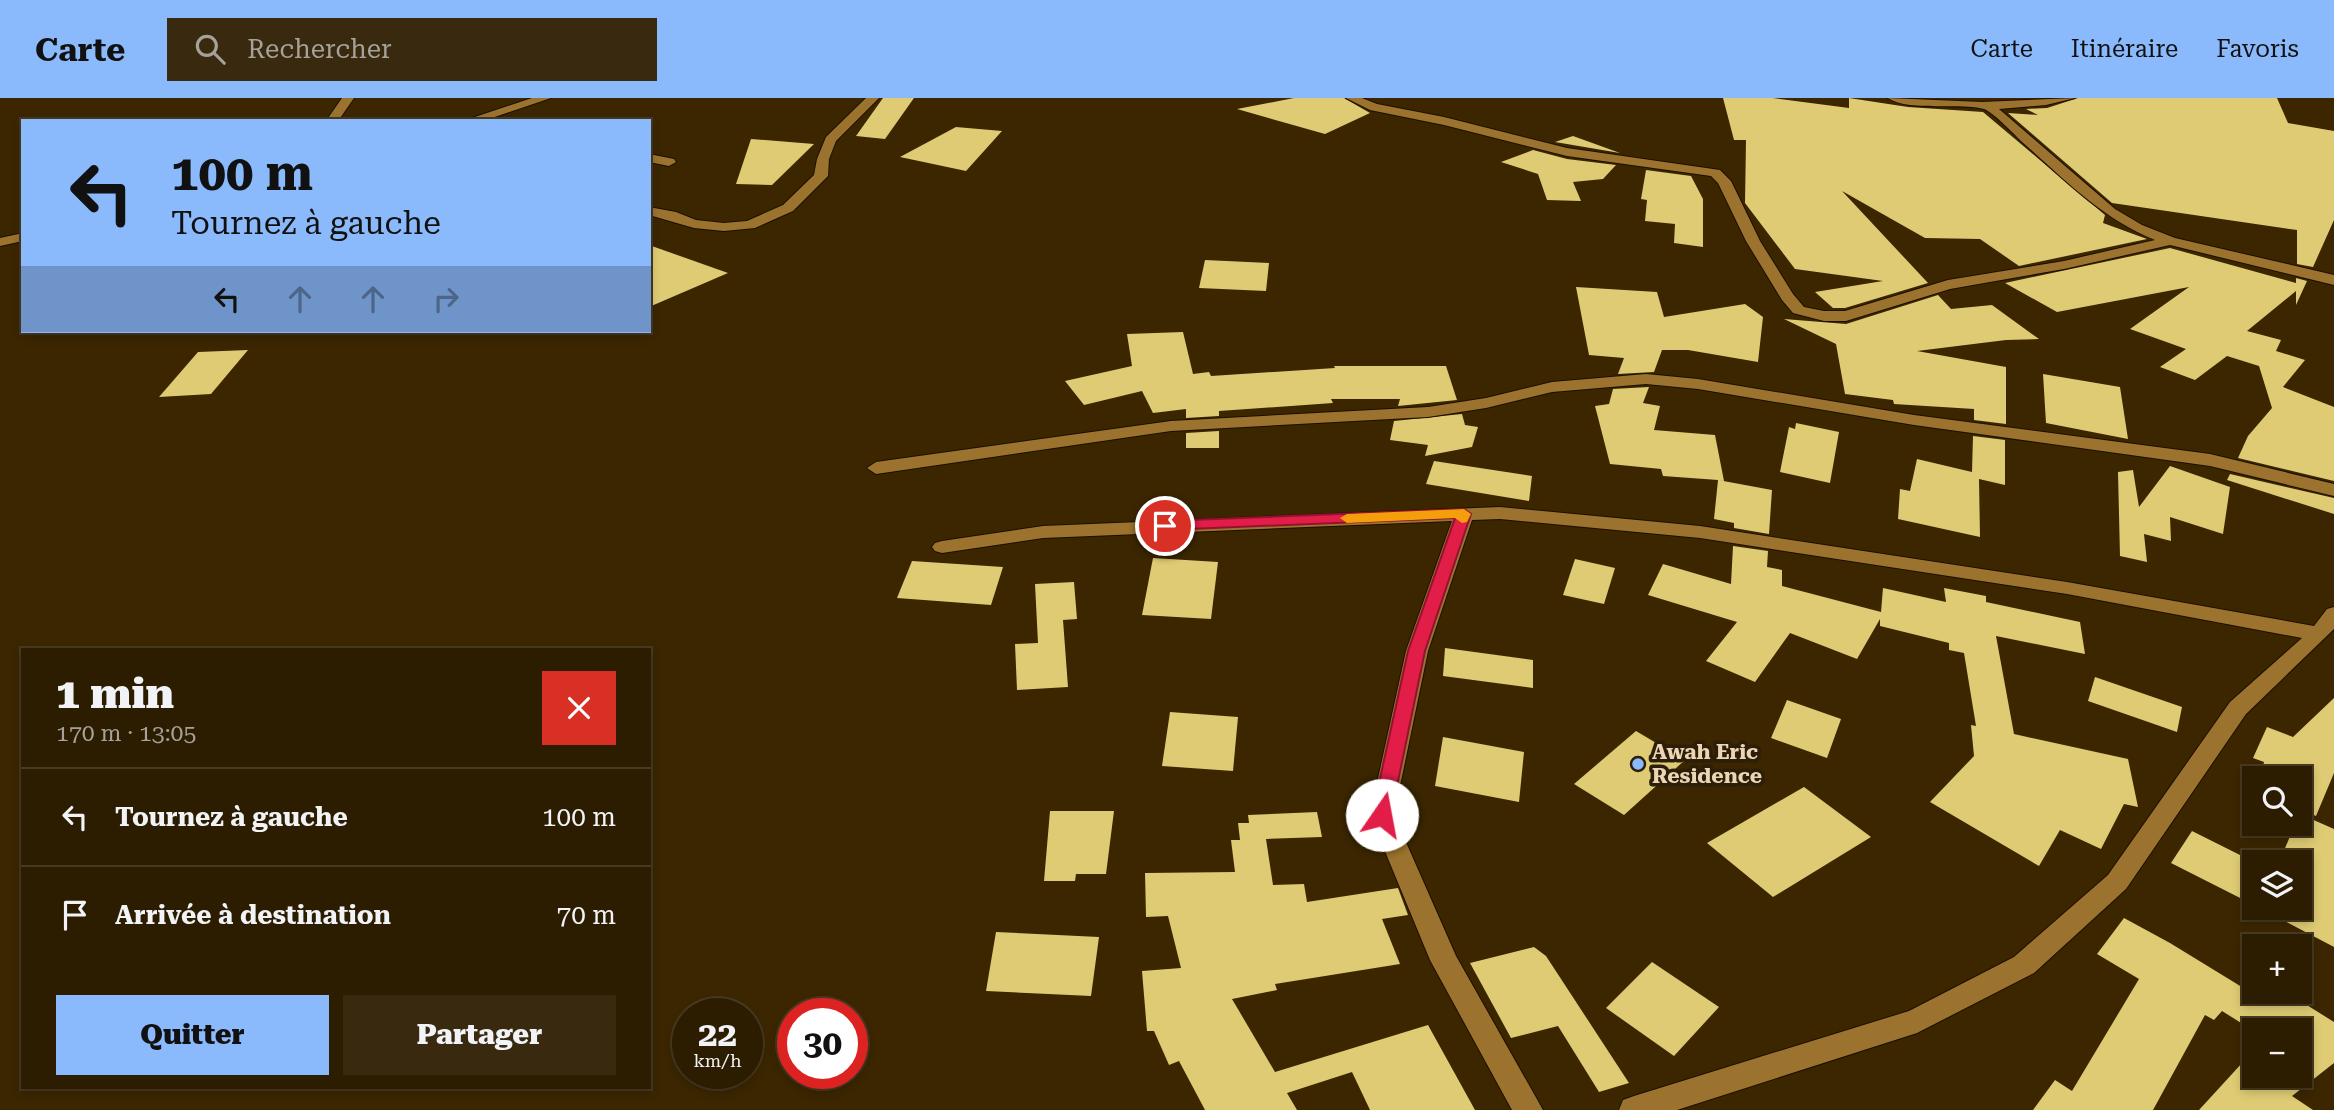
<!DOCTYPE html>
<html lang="fr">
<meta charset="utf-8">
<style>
body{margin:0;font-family:"Roboto Serif",serif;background:#38290f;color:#f1f3f6;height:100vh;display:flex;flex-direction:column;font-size:26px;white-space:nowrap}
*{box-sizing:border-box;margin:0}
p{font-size:23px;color:#a6a199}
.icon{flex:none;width:38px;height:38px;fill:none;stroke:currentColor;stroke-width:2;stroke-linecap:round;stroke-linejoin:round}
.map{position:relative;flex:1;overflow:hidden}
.details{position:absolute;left:21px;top:550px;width:630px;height:441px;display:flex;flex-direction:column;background:#2c1c00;border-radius:0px;box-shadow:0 4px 10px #0003,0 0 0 2px #483a22}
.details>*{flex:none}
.top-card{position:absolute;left:21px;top:21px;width:630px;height:214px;border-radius:0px;box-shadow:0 4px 10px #0003,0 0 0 2px #483a22;background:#8abafc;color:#111;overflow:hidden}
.tools{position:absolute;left:2242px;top:668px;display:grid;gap:14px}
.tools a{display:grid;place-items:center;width:70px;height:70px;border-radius:0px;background:#2c1c00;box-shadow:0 4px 10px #0003,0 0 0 2px #483a22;font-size:35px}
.speed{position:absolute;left:672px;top:900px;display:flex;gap:14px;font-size:35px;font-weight:700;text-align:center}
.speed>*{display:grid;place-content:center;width:91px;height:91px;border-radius:50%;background:#2c1c00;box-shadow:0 4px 10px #0003,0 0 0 2px #483a22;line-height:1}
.speed small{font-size:18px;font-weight:400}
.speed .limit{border:10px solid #d22;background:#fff;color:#111}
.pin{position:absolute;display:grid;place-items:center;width:60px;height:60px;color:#fff;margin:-30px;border:4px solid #fff;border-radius:50%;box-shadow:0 2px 7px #0007}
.me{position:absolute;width:77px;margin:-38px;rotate:12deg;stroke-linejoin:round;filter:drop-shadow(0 0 5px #0008)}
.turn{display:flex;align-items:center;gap:24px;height:147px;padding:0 35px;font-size:32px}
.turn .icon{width:91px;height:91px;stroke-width:2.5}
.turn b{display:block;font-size:49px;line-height:60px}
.lanes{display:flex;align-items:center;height:66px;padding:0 35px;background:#0003;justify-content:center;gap:35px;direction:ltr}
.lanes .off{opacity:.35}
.round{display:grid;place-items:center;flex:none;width:74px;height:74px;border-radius:0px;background:#38290f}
.summary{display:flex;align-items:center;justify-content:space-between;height:119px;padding:0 35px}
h1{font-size:42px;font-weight:800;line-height:52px}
.action{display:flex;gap:14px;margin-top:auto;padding:14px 35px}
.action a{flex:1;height:80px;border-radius:0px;background:#8abafc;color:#111;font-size:28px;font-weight:800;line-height:80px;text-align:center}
.action a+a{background:#38290f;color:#f1f3f6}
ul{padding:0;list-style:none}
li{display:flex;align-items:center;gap:21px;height:98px;padding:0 35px;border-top:2px solid #483a22}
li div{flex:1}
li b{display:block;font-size:26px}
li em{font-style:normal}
header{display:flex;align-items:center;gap:42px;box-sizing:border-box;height:98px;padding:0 35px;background:#8abafc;color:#111}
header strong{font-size:33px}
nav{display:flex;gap:38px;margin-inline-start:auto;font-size:24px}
.search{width:490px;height:63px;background:#38290f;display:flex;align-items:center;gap:18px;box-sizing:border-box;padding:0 24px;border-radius:0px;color:#a6a199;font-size:26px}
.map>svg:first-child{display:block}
</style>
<header>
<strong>Carte</strong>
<div class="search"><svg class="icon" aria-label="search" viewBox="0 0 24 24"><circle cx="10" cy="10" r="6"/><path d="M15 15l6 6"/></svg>Rechercher</div>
<nav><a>Carte</a><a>Itinéraire</a><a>Favoris</a></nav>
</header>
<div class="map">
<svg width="2334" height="1012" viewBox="0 0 2334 1012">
<rect width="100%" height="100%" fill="#3b2600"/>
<g fill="#decb74">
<polygon points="883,0 914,0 885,41 856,38"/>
<polygon points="1294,0 1344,0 1370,15 1325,36 1237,11"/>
<polygon points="1723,0 1773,0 1849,10 1849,0 1908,9 1983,14 2105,117 2103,125 2147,141 2019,168 1980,141 1925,140 1842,93 1928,185 1845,210 1833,210 1815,194 1883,183 1795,171 1745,105 1746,42 1734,42"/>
<polygon points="2078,0 2277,0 2288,25 2334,33 2334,122 2313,169 2297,166 2297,132 2112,105 2008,15 2038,17 2026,11 2047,10"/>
<polygon points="956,29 1002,33 966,73 900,59"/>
<polygon points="1573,38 1620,55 1555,44"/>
<polygon points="751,41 814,46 772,87 736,86"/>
<polygon points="1533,52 1567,61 1616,67 1603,81 1573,84 1581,103 1547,102 1538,76 1501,64"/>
<polygon points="1646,72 1691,78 1703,101 1703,149 1674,145 1675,126 1645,123 1647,102 1641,101"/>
<polygon points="649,147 728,175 649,209"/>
<polygon points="2170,150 2296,185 2296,180 2307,183 2296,207 2296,193 2247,233 2281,242 2276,253 2305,262 2283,289 2334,309 2334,383 2238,360 2248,338 2272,310 2259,268 2227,258 2195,282 2160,269 2186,251 2130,231 2189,189 2057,214 2005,185"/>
<polygon points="1205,162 1269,165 1266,193 1199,190"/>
<polygon points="1576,189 1657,194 1664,219 1745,206 1763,219 1758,264 1688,252 1662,252 1654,274 1618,276 1624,260 1589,257"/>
<polygon points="1938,197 1951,211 1992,207 2039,241 2006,242 1917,253 2006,269 2006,326 1974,322 1974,311 1894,306 1893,302 1845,296 1836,246 1784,221 1846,226"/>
<polygon points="1183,234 1193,276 1209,274 1211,278 1335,270 1334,268 1446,268 1457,302 1398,308 1400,301 1331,301 1333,305 1219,313 1219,318 1186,320 1186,311 1153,315 1142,293 1084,307 1065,283 1132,268 1127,236"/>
<polygon points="248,252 211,296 159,299 198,254"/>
<polygon points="2043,276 2120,289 2128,341 2046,325"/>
<polygon points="1649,289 1643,305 1660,308 1654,332 1715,337 1724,383 1718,382 1772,392 1769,436 1734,430 1734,425 1714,421 1718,382 1663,378 1661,371 1610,366 1595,308 1609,306 1613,291"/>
<polygon points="1462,316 1465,327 1478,329 1472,349 1425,358 1428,347 1390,342 1394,323"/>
<polygon points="1796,325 1839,334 1830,385 1780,374 1789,329 1795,331"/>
<polygon points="1219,333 1219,350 1186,350 1186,335"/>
<polygon points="1973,338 2005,342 2005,387 1979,381 1980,439 1898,421 1900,391 1910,393 1917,361 1972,374"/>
<polygon points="1434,363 1532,378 1529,403 1426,386"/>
<polygon points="2170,368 2230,389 2223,436 2170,419 2171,443 2144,436 2147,464 2120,458 2118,374 2133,372 2139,409"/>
<polygon points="2230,376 2334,400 2334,416 2227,382"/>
<polygon points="1733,448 1768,453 1767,469 1782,472 1782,488 1881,514 1883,490 1946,504 1944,490 1986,498 1986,504 2080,524 2085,556 1996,538 2014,636 2128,661 2138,709 2124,706 2101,751 2060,732 2039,768 1930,704 1974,658 1971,627 1976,628 1964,555 1949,552 1949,545 1880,528 1880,521 1857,561 1790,535 1755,584 1706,563 1737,524 1648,497 1663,466 1731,486"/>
<polygon points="1153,460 1218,464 1211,521 1142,517"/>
<polygon points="1575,461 1615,470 1604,506 1563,497"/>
<polygon points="912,463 1003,469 991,507 897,500"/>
<polygon points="1074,484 1077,521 1063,522 1068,589 1017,592 1015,546 1038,545 1035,486"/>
<polygon points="1445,550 1533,562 1533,590 1443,578"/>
<polygon points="2095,579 2182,609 2177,634 2088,603"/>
<polygon points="2334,600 2334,675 2316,718 2300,711 2300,681 2260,681 2264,664 2253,660 2267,629 2293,639"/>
<polygon points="1787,602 1841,621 1827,660 1771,640"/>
<polygon points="1170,614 1238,619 1233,673 1162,668"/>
<polygon points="1636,633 1685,662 1624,717 1574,686"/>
<polygon points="1443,639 1524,654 1519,704 1435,688"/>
<polygon points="1804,689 1871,739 1773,799 1707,745"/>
<polygon points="1050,713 1114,713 1106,776 1076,776 1075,783 1044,783"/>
<polygon points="1317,714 1322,739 1266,741 1273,787 1304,786 1307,804 1398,790 1408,817 1382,821 1400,866 1275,886 1277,892 1232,901 1275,974 1428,927 1475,1012 1370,1012 1352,974 1287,995 1297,1012 1205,1012 1179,963 1169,967 1154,933 1147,933 1142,873 1181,870 1168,818 1146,819 1145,775 1235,774 1231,742 1240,742 1238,725 1249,725 1248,717"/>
<polygon points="2300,716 2334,731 2334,849 2260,810 2300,810 2300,765 2279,765 2295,726 2300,726"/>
<polygon points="2192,733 2256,765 2254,765 2254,807 2171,765"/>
<polygon points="2124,820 2170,845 2250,894 2286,894 2334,924 2334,965 2292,998 2313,1012 2199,1012 2254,952 2254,978 2300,978 2300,933 2254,933 2222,913 2214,922 2205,917 2153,1012 2033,1012 2055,982 2072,993 2139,881 2097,856"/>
<polygon points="996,834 1099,839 1091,898 986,893"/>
<polygon points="1534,849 1546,858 1629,985 1599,994 1558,928 1511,940 1470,865"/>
<polygon points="1652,864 1719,909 1674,958 1606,910"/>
</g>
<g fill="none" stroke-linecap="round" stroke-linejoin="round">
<g stroke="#1d1000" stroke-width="2">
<g id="street">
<polygon points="342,0 354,0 338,23 326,23"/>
<polygon points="532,0 551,0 483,23 463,23"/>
<polygon points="866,0 879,0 836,43 829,61 828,78 793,113 755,130 724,133 694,130 649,117 649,109 676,114 696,122 724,125 747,123 783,107 814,77 817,61 826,39"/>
<path d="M1346,0H1362L1377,6L1444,19L1567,50L1720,72L1731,83L1760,143L1793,196L1804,209L1824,213H1845L1948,182L2064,163L2155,142C2102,121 2063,80 2021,43C2013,35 1993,14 1984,11C1961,4 1907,14 1888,0L1982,4L2075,0L2046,7L1999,11L2115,111L2142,127L2175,140L2334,177V187L2170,147L2064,171L1950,191L1846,223H1824L1793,215L1782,202L1746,143L1718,85L1711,78L1567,58L1444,27L1370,12Z"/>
<polygon points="649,56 674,61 676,64 669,68 649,64"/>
<polygon points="23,135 23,143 0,148 0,140"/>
<polygon points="1646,276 1698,281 1914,317 2210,356 2334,386 2334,398 2210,368 1914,327 1698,291 1646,286 1552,294 1486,310 1428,319 1171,333 876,376 867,370 876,364 1171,323 1428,309 1486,300 1552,284"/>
<polygon points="1500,409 1700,428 2067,484 2314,528 2327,511 2334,509 2334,531 2246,616 2126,791 2034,875 1917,935 1677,1012 1619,1012 1623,1002 1634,998 1909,913 2014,859 2108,777 2230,604 2302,540 2067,496 1700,440 1500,421 1472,422 1428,553 1394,717 1456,858 1543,1012 1512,1012 1430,862 1370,717 1406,553 1452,423 1043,440 942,455 935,453 932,449 935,445 942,443 1043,428"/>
</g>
</g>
<use href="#street" fill="#9c732e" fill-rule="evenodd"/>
</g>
<polygon fill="#e11d48" stroke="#92132f" stroke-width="2" points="1464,411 1471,416 1425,553 1391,717 1388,722 1375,722 1372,717 1408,553 1455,420 1165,432 1158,428 1165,423"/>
<polygon fill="#f59e0b" points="1464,411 1471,416 1467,424 1462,425 1455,420 1347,425 1340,420 1347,416"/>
<circle fill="#8abafc" stroke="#2c1e09" stroke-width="2.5" cx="1638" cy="666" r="7"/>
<g text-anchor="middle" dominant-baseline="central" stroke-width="7" stroke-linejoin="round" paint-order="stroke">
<g font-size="21" font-weight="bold" fill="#ecd5b5" stroke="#2c1e09" text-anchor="start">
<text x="1652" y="654">Awah Eric<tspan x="1652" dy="24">Residence</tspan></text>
</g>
</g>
</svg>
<div class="tools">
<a><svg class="icon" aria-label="search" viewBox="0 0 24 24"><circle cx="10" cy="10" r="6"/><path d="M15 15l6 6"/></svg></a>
<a><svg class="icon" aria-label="layers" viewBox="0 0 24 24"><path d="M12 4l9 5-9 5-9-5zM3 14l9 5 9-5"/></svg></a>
<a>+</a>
<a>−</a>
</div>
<div class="speed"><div>22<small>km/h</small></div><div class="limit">30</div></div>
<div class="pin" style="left:1165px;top:428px;background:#d93025"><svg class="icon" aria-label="arrive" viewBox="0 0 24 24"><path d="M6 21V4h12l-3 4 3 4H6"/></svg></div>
<svg class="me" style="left:1382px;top:717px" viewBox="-20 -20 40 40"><circle r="19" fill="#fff"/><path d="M0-13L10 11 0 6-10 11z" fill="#e11d48"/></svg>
<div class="top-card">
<div class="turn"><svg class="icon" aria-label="left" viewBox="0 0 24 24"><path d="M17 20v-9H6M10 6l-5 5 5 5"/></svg><div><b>100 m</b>Tournez à gauche</div></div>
<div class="lanes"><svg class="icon" aria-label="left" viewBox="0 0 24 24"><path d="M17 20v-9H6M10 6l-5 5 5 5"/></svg><svg class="icon off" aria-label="ahead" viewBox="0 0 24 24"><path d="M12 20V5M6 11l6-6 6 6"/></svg><svg class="icon off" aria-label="ahead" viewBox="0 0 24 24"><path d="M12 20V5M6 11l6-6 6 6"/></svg><svg class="icon off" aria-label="right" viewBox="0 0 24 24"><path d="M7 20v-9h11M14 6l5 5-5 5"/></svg></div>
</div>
<section class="details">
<div class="summary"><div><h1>1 min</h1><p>170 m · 13:05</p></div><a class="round" style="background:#d93025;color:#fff"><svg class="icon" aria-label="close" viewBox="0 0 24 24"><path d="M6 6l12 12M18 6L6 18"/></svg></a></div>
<ul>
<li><svg class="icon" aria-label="left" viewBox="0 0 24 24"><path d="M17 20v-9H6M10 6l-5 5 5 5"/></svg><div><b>Tournez à gauche</b></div><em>100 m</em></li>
<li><svg class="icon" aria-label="arrive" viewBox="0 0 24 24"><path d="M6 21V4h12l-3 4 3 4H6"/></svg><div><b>Arrivée à destination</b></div><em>70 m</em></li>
</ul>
<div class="action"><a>Quitter</a><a>Partager</a></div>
</section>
</div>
